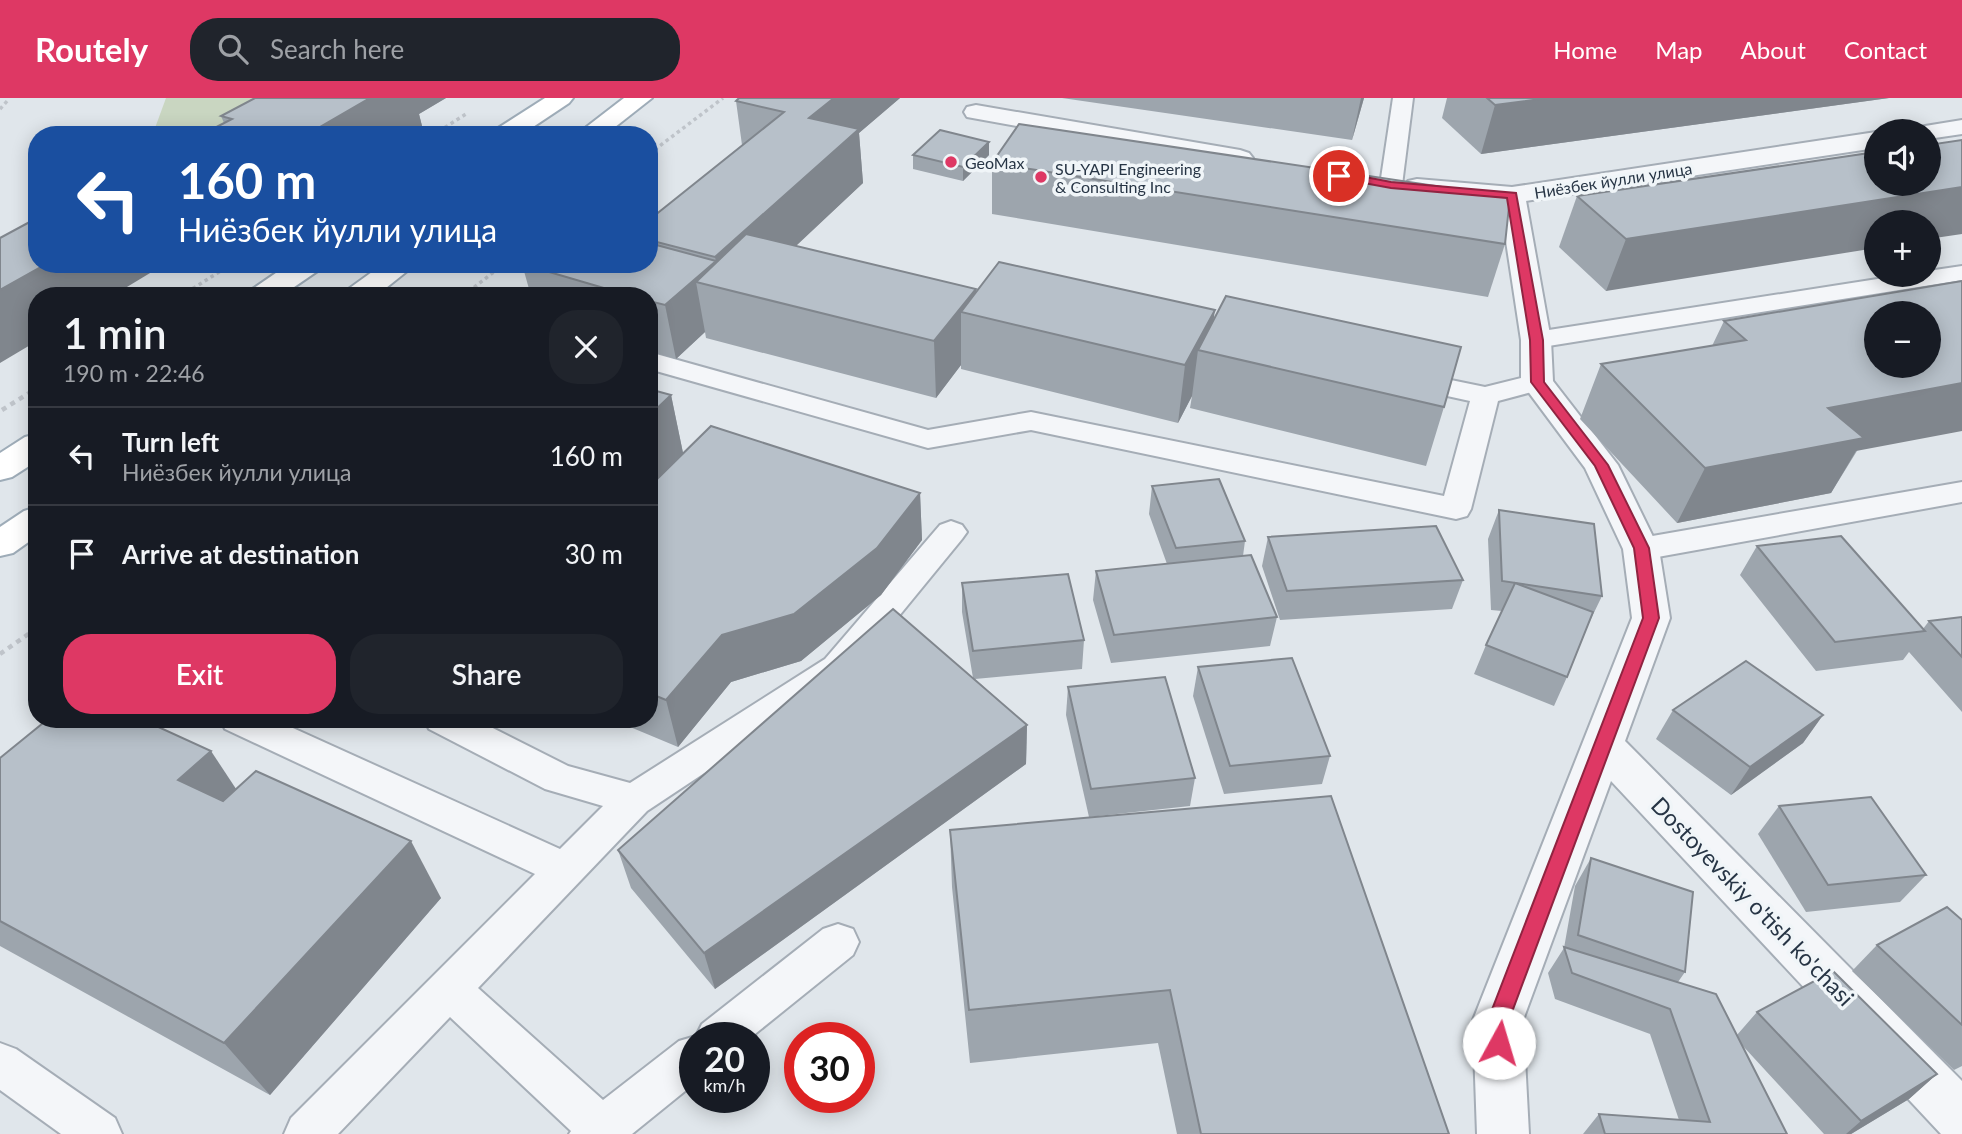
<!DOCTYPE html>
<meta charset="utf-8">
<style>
body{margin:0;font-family:Lato,sans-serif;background:#20242c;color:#f1f3f6;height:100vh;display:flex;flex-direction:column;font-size:26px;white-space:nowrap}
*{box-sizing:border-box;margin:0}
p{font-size:23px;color:#9ea1a6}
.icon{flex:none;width:38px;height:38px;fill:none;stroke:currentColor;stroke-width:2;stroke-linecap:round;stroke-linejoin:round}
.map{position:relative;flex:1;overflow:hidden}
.side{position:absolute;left:28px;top:189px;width:630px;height:441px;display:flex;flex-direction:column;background:#171b24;border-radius:28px;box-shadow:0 4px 18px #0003}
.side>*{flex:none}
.banner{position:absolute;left:28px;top:28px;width:630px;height:147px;border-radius:28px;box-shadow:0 4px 18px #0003;background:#1a4fa0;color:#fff;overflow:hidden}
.fabs{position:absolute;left:1864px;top:21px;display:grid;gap:14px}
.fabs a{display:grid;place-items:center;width:77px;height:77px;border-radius:50%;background:#171b24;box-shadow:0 4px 18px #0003;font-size:35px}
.speed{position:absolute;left:679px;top:924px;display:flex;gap:14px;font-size:35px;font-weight:700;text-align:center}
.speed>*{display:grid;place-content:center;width:91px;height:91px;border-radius:50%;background:#171b24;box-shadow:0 4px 18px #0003;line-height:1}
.speed small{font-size:18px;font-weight:400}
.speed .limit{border:10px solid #d22;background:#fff;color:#111}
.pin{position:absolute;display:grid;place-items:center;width:60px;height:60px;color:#fff;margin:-30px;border:4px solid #fff;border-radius:50%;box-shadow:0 2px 7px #0007}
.me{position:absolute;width:77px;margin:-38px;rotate:6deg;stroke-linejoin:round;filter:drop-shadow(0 0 5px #0008)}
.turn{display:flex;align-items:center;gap:24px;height:147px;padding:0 35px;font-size:32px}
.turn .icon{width:91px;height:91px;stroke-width:2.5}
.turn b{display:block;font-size:49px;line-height:60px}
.round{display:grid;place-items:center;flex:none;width:74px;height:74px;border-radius:28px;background:#20242c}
.overview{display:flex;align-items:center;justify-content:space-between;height:119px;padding:0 35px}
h1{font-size:42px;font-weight:600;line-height:52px}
.cta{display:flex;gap:14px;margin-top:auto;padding:14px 35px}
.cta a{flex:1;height:80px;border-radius:28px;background:#de3864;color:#fff;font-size:28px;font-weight:600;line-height:80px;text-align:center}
.cta a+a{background:#20242c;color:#f1f3f6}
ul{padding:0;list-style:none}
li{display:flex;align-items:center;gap:21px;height:98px;padding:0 35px;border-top:2px solid #363941}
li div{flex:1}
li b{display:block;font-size:26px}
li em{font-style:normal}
header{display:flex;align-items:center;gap:42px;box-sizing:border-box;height:98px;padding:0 35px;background:#de3864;color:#fff}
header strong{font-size:33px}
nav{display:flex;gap:38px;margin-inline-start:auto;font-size:24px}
.search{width:490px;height:63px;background:#20242c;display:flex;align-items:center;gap:18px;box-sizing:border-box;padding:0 24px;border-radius:28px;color:#9ea1a6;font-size:26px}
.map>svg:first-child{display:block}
</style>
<header>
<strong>Routely</strong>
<div class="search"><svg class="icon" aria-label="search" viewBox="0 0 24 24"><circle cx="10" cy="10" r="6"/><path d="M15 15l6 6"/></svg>Search here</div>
<nav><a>Home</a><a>Map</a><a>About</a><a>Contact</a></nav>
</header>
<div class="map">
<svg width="1962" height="1036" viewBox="0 0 1962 1036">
<rect width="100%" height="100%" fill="#e0e6eb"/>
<polygon fill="#c9d6c1" points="166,0 323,0 258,37 170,37 155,30"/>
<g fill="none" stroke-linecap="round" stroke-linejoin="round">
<g stroke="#a5adb6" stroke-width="4">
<g id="service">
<polygon points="1393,0 1413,0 1402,87 1399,92 1383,92 1380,87"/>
<polygon points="1962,168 1962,182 1536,250 1527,248 1523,242 1527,236 1536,234 1903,177 1928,177 1928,173"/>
<polygon points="649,254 928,332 1031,314 1444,398 1470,303 1397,287 1393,281 1397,275 1407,273 1485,289 1537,276 1547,278 1551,284 1547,290 1498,303 1471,411 1467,418 1456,421 1031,332 928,350 649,271"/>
<polygon points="1962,384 1962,404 1641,462 1630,459 1625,451 1630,443 1641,440"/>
<polygon points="951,423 962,427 967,434 962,441 849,579 647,713 478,890 603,1002 679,943 696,938 702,926 823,831 838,826 853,831 859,844 853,857 750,940 695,940 695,985 632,1036 569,1036 571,1033 450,919 338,1036 284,1036 291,1020 535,776 225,631 220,621 273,621 560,751 603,708 545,691 429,631 424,621 475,621 568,668 630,685 825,561 940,427"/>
<polygon points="0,945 16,951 115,1020 122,1036 61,1036 0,992"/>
</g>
</g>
<g stroke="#a5adb6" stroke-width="4">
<polygon id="minor" points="1512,89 1521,91 1525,97 1551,242 1553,283 1618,367 1659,451 1670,520 1625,643 1962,983 1962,1036 1941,1036 1611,683 1523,922 1529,1036 1477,1036 1473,922 1632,520 1623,451 1585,370 1521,284 1521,242 1499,97 1503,91"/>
</g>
<g stroke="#a5adb6" stroke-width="4">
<g id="tertiary">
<polygon points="976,7 1240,52 1249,55 1253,60 1249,65 1240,68 967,19 964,14 967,9"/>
<polygon points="1962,22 1962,36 1928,41 1928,33 1916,33 1919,29"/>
<polygon points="1876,34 1876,50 1512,105 1417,97 1408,95 1404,89 1408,83 1417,81 1512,89"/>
</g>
</g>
<g stroke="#9eacb8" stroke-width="4">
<g id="primary">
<polygon points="545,0 573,0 569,5 521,37 492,37 495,32"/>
<polygon points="624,0 652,0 605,37 576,37"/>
<polygon points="289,166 323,166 319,172 281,198 246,198 251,192"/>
<polygon points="383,166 416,166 376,198 342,198 347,192"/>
<polygon points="37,336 37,363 12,379 0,382 0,355 25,339"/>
<polygon points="37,409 37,438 13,455 0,458 0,429 24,413"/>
</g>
</g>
<g stroke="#bfc4ca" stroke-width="3.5" stroke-dasharray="3.5 3.5" stroke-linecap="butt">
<polyline points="0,11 9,1"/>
<polyline points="433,37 466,16"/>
<polyline points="649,56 723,0"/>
<polyline points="181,198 227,169"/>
<polyline points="463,198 504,166"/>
</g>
<g stroke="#bfc4ca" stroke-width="4.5" stroke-dasharray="5 5" stroke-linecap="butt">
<polyline points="2,312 37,290"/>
<polyline points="0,556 37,530"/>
</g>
<use href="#service" fill="#f4f6f9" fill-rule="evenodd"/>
<use href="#minor" fill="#f4f6f9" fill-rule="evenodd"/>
<use href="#tertiary" fill="#f4f6f9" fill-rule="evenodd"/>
<use href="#primary" fill="#fff" fill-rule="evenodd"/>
</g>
<g fill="#9da5ad">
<polygon points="255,0 446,0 419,16 422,28 407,37 201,37 224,25 221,18"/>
<polygon points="739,0 900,0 859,35 863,85 795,148 976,191 976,194 1213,223 1444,309 1426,368 1190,310 1192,298 1178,325 961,271 961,267 936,300 706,240 705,234 676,261 649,253 649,198 531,198 522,166 649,166 649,122 742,47 736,3"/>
<polygon points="1062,0 1364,0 1352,42"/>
<polygon points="1447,0 1889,0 1481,56 1442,20"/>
<polygon points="989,44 989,57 963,83 913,71 913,57"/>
<polygon points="1876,54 1606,193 1559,149 1577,98"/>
<polygon points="992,65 1505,146 1488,199 992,116"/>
<polygon points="1962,183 1831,395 1677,425 1580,321 1601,266 1712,248 1724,223"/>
<polygon points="649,291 671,297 683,355 920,395 922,442 881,497 801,563 731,584 678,649 611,621 649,621"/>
<polygon points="1152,388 1245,443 1243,458 1277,519 1270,548 1111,565 1093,502 1096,473 1167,466 1149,416"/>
<polygon points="1499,412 1602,498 1588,527 1567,579 1554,608 1474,576 1486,547 1502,513 1491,512 1488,441"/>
<polygon points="1268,439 1463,482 1452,511 1280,522 1262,468"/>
<polygon points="1757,448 1923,531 1929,523 1962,519 1962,614 1909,554 1903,562 1816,573 1740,477"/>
<polygon points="962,485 1084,542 1082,571 975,581 1027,627 1026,666 715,891 631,790 618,752 973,580 962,514"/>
<polygon points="1198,569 1330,658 1322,686 1224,696 1193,598"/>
<polygon points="1068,589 1195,680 1190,708 1089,719 1066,617"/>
<polygon points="1673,612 1823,617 1803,645 1731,697 1656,641"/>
<polygon points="0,660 237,691 441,800 270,997 0,848"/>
<polygon points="1779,708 1926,777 1900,804 1806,814 1758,736"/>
<polygon points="950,732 1449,1036 1177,1036 1158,945 970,965 952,789"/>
<polygon points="1591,760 1685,874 1678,884 1737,937 1757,914 1937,976 1909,1001 1851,1036 1824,1036 1742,947 1787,1036 1583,1036 1599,1016 1679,1022 1650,936 1555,901 1548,875 1564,850 1575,788"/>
<polygon points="1962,822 1962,968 1954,972 1852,873 1877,847"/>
</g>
<g fill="#80868d">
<polygon points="370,0 446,0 419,16 422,28 407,37 306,37"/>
<polygon points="834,0 900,0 859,35 863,85 745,196 696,184 705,234 676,261 665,207 716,164 715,159 809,20"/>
<polygon points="1361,0 1364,0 1352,42"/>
<polygon points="1548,0 1889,0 1481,56 1495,7"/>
<polygon points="989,44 989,57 963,83 963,69"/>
<polygon points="1962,89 1962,136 1928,141 1928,124 1876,124 1876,150 1606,193 1626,141"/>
<polygon points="46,166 165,166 112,198 37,198 37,243 0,265 0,192"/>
<polygon points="976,191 976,218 961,214 961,267 936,300 934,243"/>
<polygon points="1215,212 1209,254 1198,252 1192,298 1178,325 1185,267"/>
<polygon points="1962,285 1962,333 1856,353 1831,395 1677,425 1705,370 1828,310"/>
<polygon points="671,297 683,355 649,390 649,318"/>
<polygon points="920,395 922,442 881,497 801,563 731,584 678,649 666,602 722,537"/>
<polygon points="1823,617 1803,645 1731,697 1750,669"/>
<polygon points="1027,627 1026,666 715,891 704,855"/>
<polygon points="211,653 250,712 220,740 178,682"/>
<polygon points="411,743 441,800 270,997 224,945"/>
<polygon points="1937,976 1909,1001 1851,1036 1846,1036 1861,1023"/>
</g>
<g fill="#b7c0c9" stroke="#80868d" stroke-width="2" fill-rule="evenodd">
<polygon points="255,0 370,0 306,37 294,37 285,35 282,37 201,37 232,21 221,18"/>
<polygon points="739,0 834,0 809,20 859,31 715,159 649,142 649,122 784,14 736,3"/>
<polygon points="1487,0 1548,0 1495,7"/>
<polygon points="1019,26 1510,99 1505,146 992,65"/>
<polygon points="940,32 989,44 963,69 913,57"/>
<polygon points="1962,42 1962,89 1626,141 1577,98 1876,54 1876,86 1928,86 1928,47"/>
<polygon points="37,120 37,166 46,166 0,192 0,140"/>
<polygon points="746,136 976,191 934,243 696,184"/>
<polygon points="649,145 716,163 665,207 649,203 649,198 631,198 522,166 649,166"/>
<polygon points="999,164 1215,212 1185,267 961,214"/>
<path d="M1962,183V285L1828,310L1864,340L1705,370L1601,266L1746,242L1724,223ZM1876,215H1928V268H1876Z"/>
<polygon points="1226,198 1461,249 1444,309 1198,252"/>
<polygon points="649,291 671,297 649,318"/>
<polygon points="711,328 920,395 877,450 794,516 722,537 666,602 649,595 649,389"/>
<polygon points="1219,381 1245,443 1176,450 1152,388"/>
<polygon points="1499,412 1594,426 1602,498 1502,483"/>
<polygon points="1436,428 1463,482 1287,493 1268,439"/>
<polygon points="1841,438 1925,533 1835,544 1757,448"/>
<polygon points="1251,457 1277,519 1114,537 1096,473"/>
<polygon points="1068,476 1084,542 973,553 962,485"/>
<polygon points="1515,485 1593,514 1567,579 1486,547"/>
<polygon points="893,511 1027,627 704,855 618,752"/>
<polygon points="1962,519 1962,559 1929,523"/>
<polygon points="1292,560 1330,658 1230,668 1198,569"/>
<polygon points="1746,563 1823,617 1750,669 1673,612"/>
<polygon points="1165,579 1195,680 1091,691 1068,589"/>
<polygon points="48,621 141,621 211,653 178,682 223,703 256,673 411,743 224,945 0,823 0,660"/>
<polygon points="1331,698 1449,1036 1201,1036 1170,892 969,912 950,732"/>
<polygon points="1871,699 1926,777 1828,787 1779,708"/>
<polygon points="1591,760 1693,794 1685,874 1578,837"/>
<polygon points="1947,809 1962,822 1962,927 1877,847"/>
<polygon points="1564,849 1716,896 1787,1036 1605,1036 1599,1016 1710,1024 1670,911 1572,875"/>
<polygon points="1833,873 1937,976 1861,1023 1757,914"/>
</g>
<polygon fill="#de3864" stroke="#902441" stroke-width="2" points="1339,74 1391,84 1516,95 1543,242 1544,284 1608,367 1649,450 1659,520 1509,922 1510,945 1507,952 1499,955 1492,952 1489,945 1488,922 1643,520 1634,450 1595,368 1531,284 1530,242 1507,100 1391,90 1336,80 1336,75"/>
<g fill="#de3864" stroke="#f0f5f8" stroke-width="2.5">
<circle cx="951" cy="64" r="7"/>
<circle cx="1041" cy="79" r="7"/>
</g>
<g text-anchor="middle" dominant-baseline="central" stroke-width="7" stroke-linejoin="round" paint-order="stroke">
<g font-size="16" fill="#273545" stroke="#f0f5f8" text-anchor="start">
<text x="965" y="64">GeoMax</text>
<text x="1055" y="70">SU-YAPI Engineering<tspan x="1055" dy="18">&amp; Consulting Inc</tspan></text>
</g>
<g font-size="16" fill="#273545" stroke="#f0f5f8">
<text transform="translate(1613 82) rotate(-9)">Ниёзбек йулли улица</text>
</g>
<g font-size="23" fill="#273545" stroke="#f0f5f8">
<text transform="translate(1753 803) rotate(46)">Dostoyevskiy o'tish ko'chasi</text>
</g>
</g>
</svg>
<div class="fabs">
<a><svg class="icon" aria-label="sound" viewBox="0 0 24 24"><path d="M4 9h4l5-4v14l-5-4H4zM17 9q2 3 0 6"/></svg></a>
<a>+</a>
<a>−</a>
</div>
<div class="speed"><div>20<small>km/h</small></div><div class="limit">30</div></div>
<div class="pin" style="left:1339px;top:78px;background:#d93025"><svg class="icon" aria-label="arrive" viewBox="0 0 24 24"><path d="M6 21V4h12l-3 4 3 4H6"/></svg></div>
<svg class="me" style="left:1499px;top:945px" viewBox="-20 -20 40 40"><circle r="19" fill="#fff"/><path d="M0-13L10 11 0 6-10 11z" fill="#de3864"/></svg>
<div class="banner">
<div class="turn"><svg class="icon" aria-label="left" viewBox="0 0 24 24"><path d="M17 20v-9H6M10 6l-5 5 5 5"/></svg><div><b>160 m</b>Ниёзбек йулли улица</div></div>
</div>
<section class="side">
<div class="overview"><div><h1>1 min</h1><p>190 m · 22:46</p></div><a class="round"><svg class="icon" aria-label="close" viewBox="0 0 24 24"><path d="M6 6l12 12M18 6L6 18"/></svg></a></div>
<ul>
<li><svg class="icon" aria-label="left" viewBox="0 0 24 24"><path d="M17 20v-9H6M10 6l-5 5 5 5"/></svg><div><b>Turn left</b><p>Ниёзбек йулли улица</p></div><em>160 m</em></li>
<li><svg class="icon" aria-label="arrive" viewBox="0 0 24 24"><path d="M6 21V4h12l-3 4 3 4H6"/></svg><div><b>Arrive at destination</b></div><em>30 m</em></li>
</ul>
<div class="cta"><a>Exit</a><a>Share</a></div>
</section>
</div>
